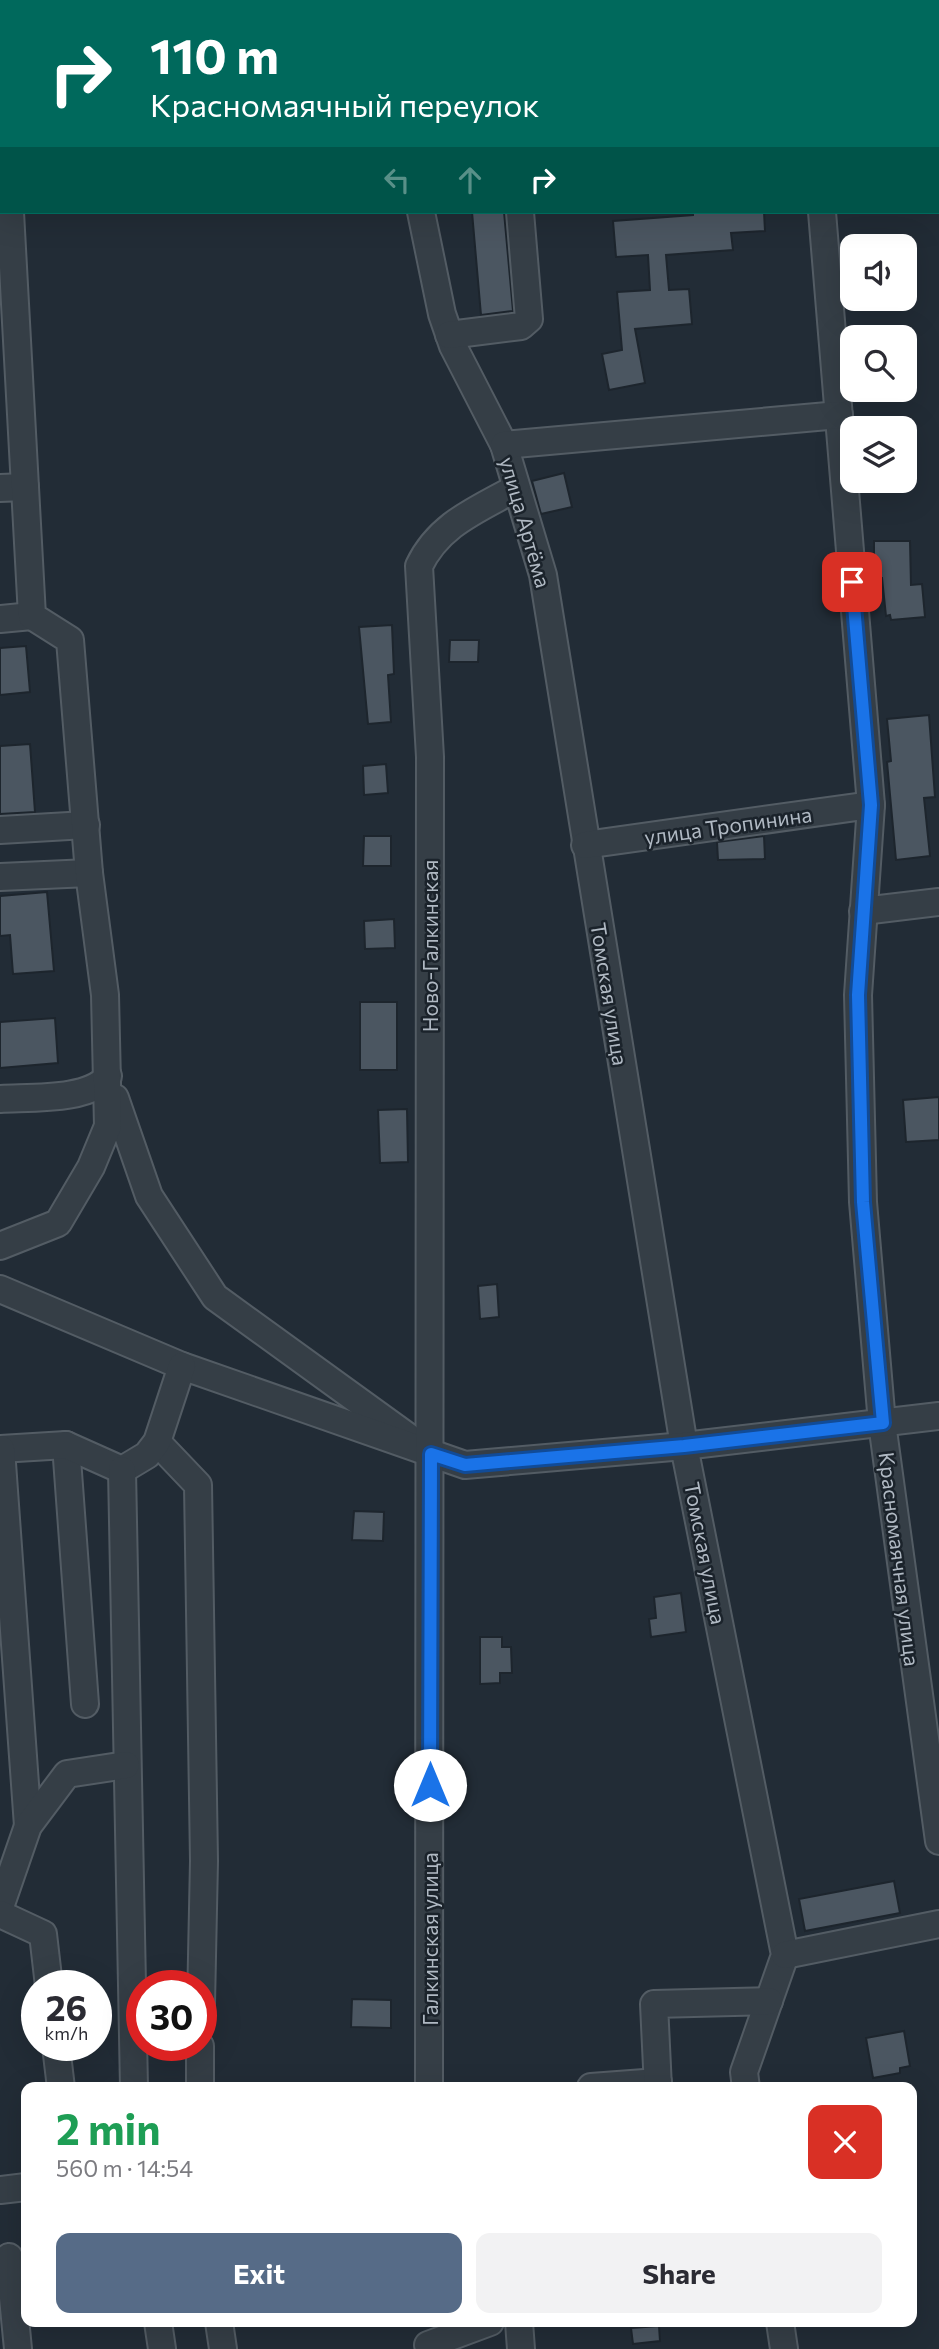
<!DOCTYPE html>
<meta charset="utf-8">
<style>
body{margin:0;font-family:Commissioner,sans-serif;background:#f2f2f3;color:#2b2b33;height:100vh;display:flex;flex-direction:column;font-size:26px;white-space:nowrap}
*{box-sizing:border-box;margin:0}
p{font-size:23px;color:#7c7c81}
.icon{flex:none;width:38px;height:38px;fill:none;stroke:currentColor;stroke-width:2;stroke-linecap:round;stroke-linejoin:round}
.map{position:relative;flex:1;overflow:hidden}
.drawer{position:absolute;left:21px;top:2082px;width:896px;height:245px;display:flex;flex-direction:column;background:#fff;border-radius:14px;box-shadow:0 7px 28px #0002}
.drawer>*{flex:none}
.top-card{position:absolute;left:0px;top:0px;width:940px;height:214px;box-shadow:0 7px 28px #0002;background:#00695c;color:#fff;overflow:hidden}
.tools{position:absolute;left:840px;top:234px;display:grid;gap:14px}
.tools a{display:grid;place-items:center;width:77px;height:77px;border-radius:14px;background:#fff;box-shadow:0 7px 28px #0002;font-size:35px}
.speed{position:absolute;left:21px;top:1970px;display:flex;gap:14px;font-size:35px;font-weight:700;text-align:center}
.speed>*{display:grid;place-content:center;width:91px;height:91px;border-radius:50%;background:#fff;box-shadow:0 7px 28px #0002;line-height:1}
.speed small{font-size:18px;font-weight:400}
.speed .limit{border:10px solid #d22;background:#fff;color:#111}
.pin{position:absolute;display:grid;place-items:center;width:60px;height:60px;color:#fff;margin:-30px;border-radius:14px;box-shadow:0 4px 10px #0006}
.me{position:absolute;width:77px;margin:-38px;rotate:0deg;stroke-linejoin:round;filter:drop-shadow(0 0 5px #0008)}
.turn{display:flex;align-items:center;gap:24px;height:147px;padding:0 35px;font-size:32px}
.turn .icon{width:91px;height:91px;stroke-width:2.5}
.turn b{display:block;font-size:49px;line-height:60px}
.lanes{display:flex;align-items:center;height:66px;padding:0 35px;background:#0003;justify-content:center;gap:35px;direction:ltr}
.lanes .off{opacity:.35}
.round{display:grid;place-items:center;flex:none;width:74px;height:74px;border-radius:14px;background:#f2f2f3}
.summary{display:flex;align-items:center;justify-content:space-between;height:119px;padding:0 35px}
h1{font-size:42px;font-weight:700;line-height:52px;color:#1e9e55}
.cta{display:flex;gap:14px;margin-top:auto;padding:14px 35px}
.cta a{flex:1;height:80px;border-radius:14px;background:#566b87;color:#fff;font-size:28px;font-weight:700;line-height:80px;text-align:center}
.cta a+a{background:#f2f2f3;color:#2b2b33}
.map>svg:first-child{display:block}
</style>
<div class="map">
<svg width="939" height="2349" viewBox="0 0 939 2349">
<rect width="100%" height="100%" fill="#222c36"/>
<g fill="#4b5661" stroke="#1d252d" stroke-width="2">
<polygon points="472,212 504,212 513,311 481,315"/>
<polygon points="693,212 764,212 765,231 731,233 733,250 666,255 669,290 689,289 692,324 635,329 645,383 609,390 602,354 622,350 617,292 650,290 648,255 616,257 613,221 693,215"/>
<polygon points="564,473 572,507 541,514 532,481"/>
<polygon points="874,541 910,541 911,585 922,584 925,617 891,620 890,615 886,616 882,578 874,578"/>
<polygon points="392,625 394,674 388,675 391,722 368,724 359,627"/>
<polygon points="450,640 479,640 478,662 449,662"/>
<polygon points="26,646 30,692 0,695 0,648"/>
<polygon points="929,715 935,797 924,798 930,856 896,860 887,762 891,761 887,719"/>
<polygon points="30,744 35,812 0,814 0,746"/>
<polygon points="386,764 388,793 364,795 363,766"/>
<polygon points="364,836 391,836 391,866 363,866"/>
<polygon points="764,836 765,859 718,860 717,842"/>
<polygon points="47,892 54,971 13,974 10,935 0,936 0,896"/>
<polygon points="394,919 395,948 365,949 364,921"/>
<rect x="360" y="1002" width="37" height="68"/>
<polygon points="55,1018 58,1063 0,1068 0,1022"/>
<polygon points="939,1097 939,1140 906,1142 903,1100"/>
<polygon points="407,1109 408,1162 380,1163 378,1110"/>
<polygon points="497,1284 499,1317 480,1319 478,1286"/>
<polygon points="354,1511 384,1512 383,1541 352,1540"/>
<polygon points="681,1593 686,1632 651,1637 649,1619 656,1618 654,1597"/>
<polygon points="480,1637 502,1637 502,1647 511,1647 512,1673 500,1673 500,1683 480,1684"/>
<polygon points="894,1881 900,1913 805,1931 799,1899"/>
<polygon points="352,1999 391,2000 391,2028 351,2027"/>
<polygon points="904,2031 910,2066 900,2068 900,2073 873,2078 866,2038"/>
<polygon points="659,2326 660,2341 633,2344 631,2328"/>
</g>
<g fill="none" stroke-linecap="round" stroke-linejoin="round">
<g stroke="#535c64" stroke-width="30">
<g id="minor">
<polyline points="39,0 39,2"/>
<polyline points="398,0 398,2"/>
<polyline points="583,2 583,0"/>
<polyline points="709,2 709,0"/>
<polyline points="851,2 852,0"/>
<polyline points="938,35 939,36"/>
<polyline points="0,98 2,99"/>
<polyline points="421,212 442,314 453,346 504,445 543,575 684,1446 785,1955 744,2072 746,2088"/>
<polyline points="822,212 871,805 858,995 863,1202 882,1423 939,1841"/>
<polyline points="449,335 521,326 529,319 520,212"/>
<polyline points="504,445 839,415"/>
<polyline points="0,488 25,487"/>
<polyline points="0,619 32,616"/>
<polyline points="0,830 86,825"/>
<polyline points="585,845 871,805"/>
<polyline points="0,877 89,873"/>
<polyline points="863,911 939,902"/>
<polyline points="115,1098 149,1196 215,1297 407,1436"/>
<path d="M0,1099C29,1097 91,1101 108,1076"/>
<polyline points="0,1246 58,1223 91,1167 108,1126 105,995 89,873 70,640 32,616 10,212"/>
<polyline points="0,1289 182,1366 465,1465 684,1446 939,1416"/>
<polyline points="157,1442 198,1485 204,1861 201,2004"/>
<polyline points="66,1445 85,1704"/>
<polyline points="0,1449 66,1445 122,1470 147,1455 157,1442 182,1366"/>
<polyline points="1,1449 28,1826"/>
<polyline points="122,1470 134,2088"/>
<polyline points="0,1907 28,1826 67,1774 126,1765"/>
<polyline points="0,1914 43,1934 49,1986"/>
<polyline points="785,1955 939,1924"/>
<polyline points="56,2046 61,2088"/>
<polyline points="591,2087 658,2082"/>
<polyline points="200,2088 200,2046"/>
<path d="M429,2088L430,757L419,566C439,524 477,510 516,488"/>
<polyline points="658,2088 654,2004 769,2001"/>
<polyline points="0,2190 26,2187"/>
<polyline points="9,2257 18,2349"/>
<polyline points="158,2322 162,2349"/>
<polyline points="219,2322 223,2349"/>
<polyline points="519,2322 521,2349"/>
<polyline points="780,2322 784,2349"/>
<polyline points="428,2345 490,2322"/>
</g>
</g>
<use href="#minor" stroke="#353e46" stroke-width="26"/>
</g>
<g fill="none" stroke-linecap="round" stroke-linejoin="round">
<g stroke="#114b97" stroke-width="18">
<polyline id="route" points="430,1785 431,1454 465,1465 684,1446 883,1423 863,1202 858,995 871,805 852,582"/>
</g>
<use href="#route" stroke="#1a73e8" stroke-width="12"/>
</g>
<g text-anchor="middle" dominant-baseline="central" stroke-width="5" stroke-linejoin="round" paint-order="stroke">
<g font-size="21" fill="#b0b9c3" stroke="#1b232b">
<text transform="translate(526 522) rotate(74)">улица Артёма</text>
<text transform="translate(728 825) rotate(-8)">улица Тропинина</text>
<text transform="translate(429 946) rotate(-90)">Ново-Галкинская</text>
<text transform="translate(610 994) rotate(81)">Томская улица</text>
<text transform="translate(706 1553) rotate(79)">Томская улица</text>
<text transform="translate(900 1559) rotate(83)">Красномаячная улица</text>
<text transform="translate(429 1939) rotate(-90)">Галкинская улица</text>
</g>
</g>
</svg>
<div class="tools">
<a><svg class="icon" aria-label="sound" viewBox="0 0 24 24"><path d="M4 9h4l5-4v14l-5-4H4zM17 9q2 3 0 6"/></svg></a>
<a><svg class="icon" aria-label="search" viewBox="0 0 24 24"><circle cx="10" cy="10" r="6"/><path d="M15 15l6 6"/></svg></a>
<a><svg class="icon" aria-label="layers" viewBox="0 0 24 24"><path d="M12 4l9 5-9 5-9-5zM3 14l9 5 9-5"/></svg></a>
</div>
<div class="speed"><div>26<small>km/h</small></div><div class="limit">30</div></div>
<div class="pin" style="left:852px;top:582px;background:#d93025"><svg class="icon" aria-label="arrive" viewBox="0 0 24 24"><path d="M6 21V4h12l-3 4 3 4H6"/></svg></div>
<svg class="me" style="left:430px;top:1785px" viewBox="-20 -20 40 40"><circle r="19" fill="#fff"/><path d="M0-13L10 11 0 6-10 11z" fill="#1a73e8"/></svg>
<div class="top-card">
<div class="turn"><svg class="icon" aria-label="right" viewBox="0 0 24 24"><path d="M7 20v-9h11M14 6l5 5-5 5"/></svg><div><b>110 m</b>Красномаячный переулок</div></div>
<div class="lanes"><svg class="icon off" aria-label="left" viewBox="0 0 24 24"><path d="M17 20v-9H6M10 6l-5 5 5 5"/></svg><svg class="icon off" aria-label="ahead" viewBox="0 0 24 24"><path d="M12 20V5M6 11l6-6 6 6"/></svg><svg class="icon" aria-label="right" viewBox="0 0 24 24"><path d="M7 20v-9h11M14 6l5 5-5 5"/></svg></div>
</div>
<section class="drawer">
<div class="summary"><div><h1>2 min</h1><p>560 m · 14:54</p></div><a class="round" style="background:#d93025;color:#fff"><svg class="icon" aria-label="close" viewBox="0 0 24 24"><path d="M6 6l12 12M18 6L6 18"/></svg></a></div>
<div class="cta"><a>Exit</a><a>Share</a></div>
</section>
</div>
